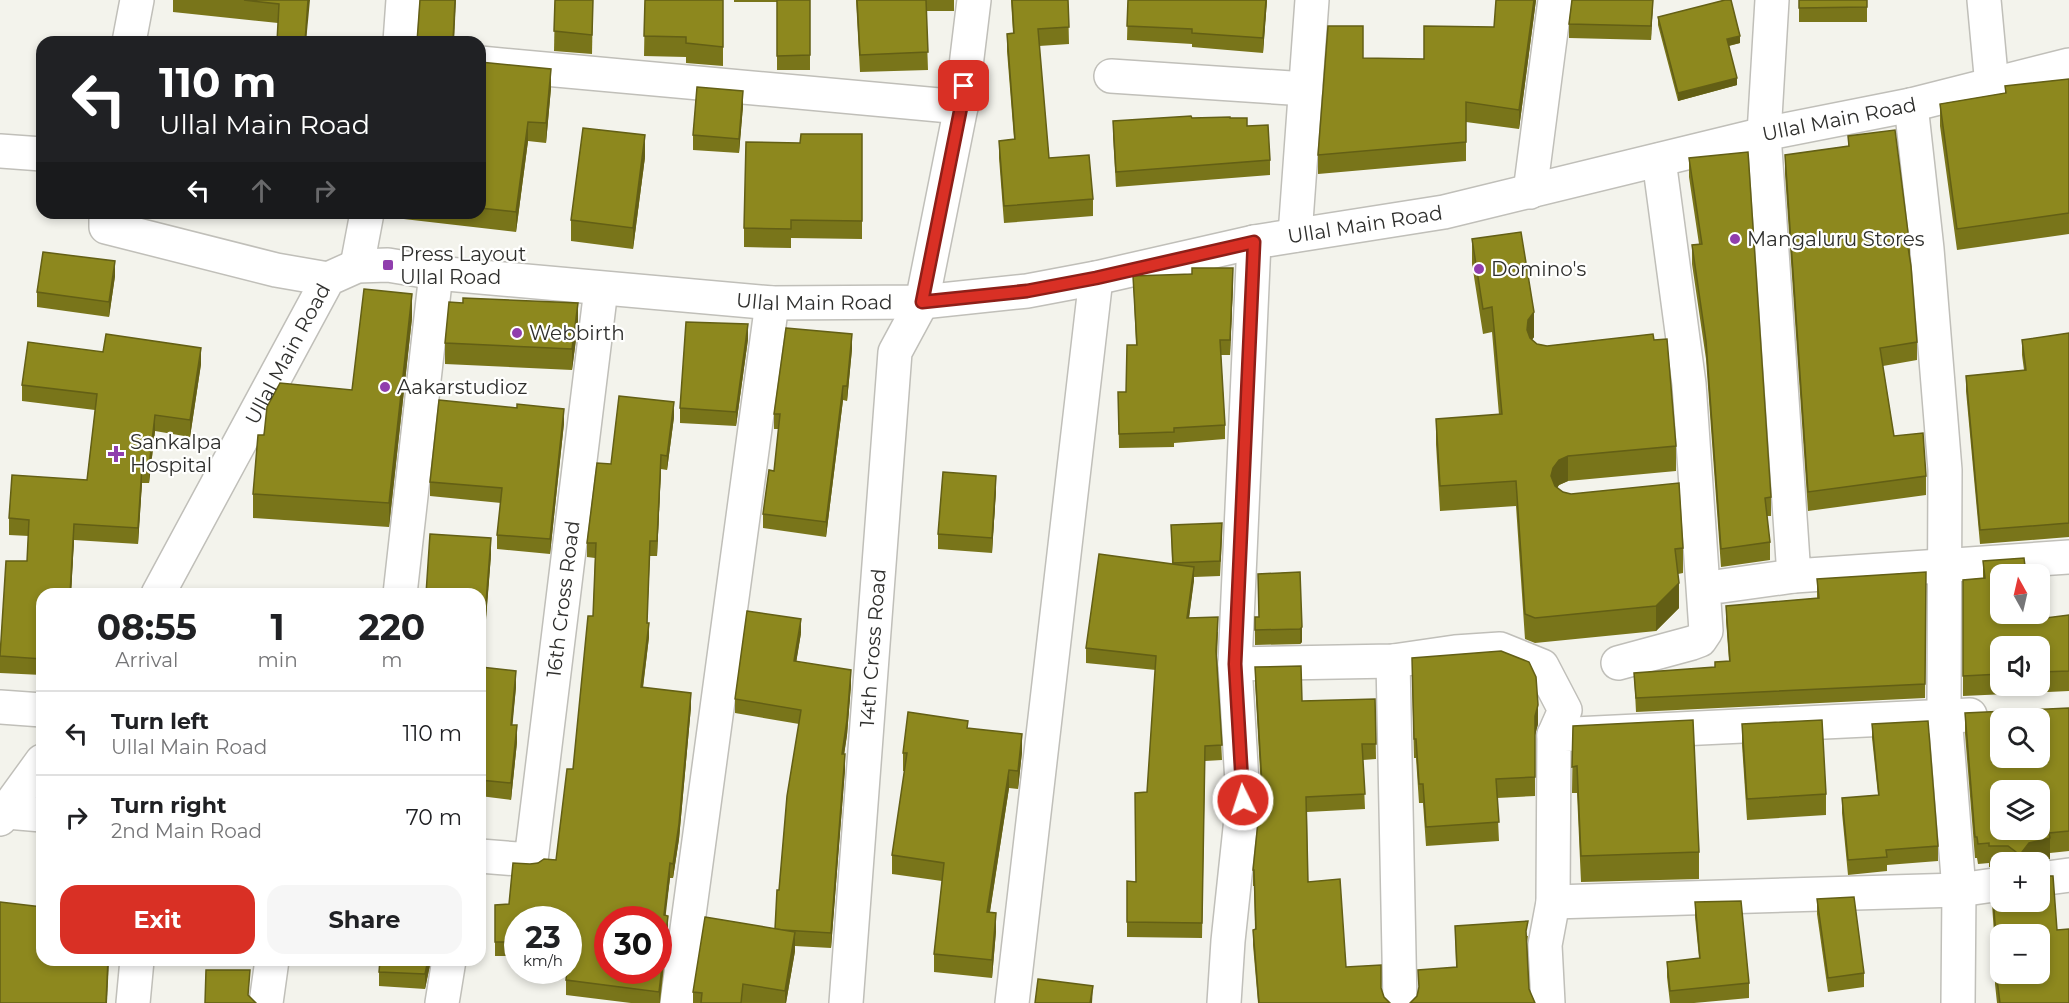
<!DOCTYPE html>
<meta charset="utf-8">
<style>
body{margin:0;font-family:Montserrat,sans-serif;background:#f6f6f6;color:#202124;height:100vh;display:flex;flex-direction:column;font-size:22px;white-space:nowrap}
*{box-sizing:border-box;margin:0}
p{font-size:20px;color:#757577}
.icon{flex:none;width:33px;height:33px;fill:none;stroke:currentColor;stroke-width:2;stroke-linecap:round;stroke-linejoin:round}
.map{position:relative;flex:1;overflow:hidden}
.sheet{position:absolute;left:36px;top:588px;width:450px;height:378px;display:flex;flex-direction:column;background:#fff;border-radius:18px;box-shadow:0 3px 9px #0003}
.sheet>*{flex:none}
.hud{position:absolute;left:36px;top:36px;width:450px;height:183px;border-radius:18px;box-shadow:0 3px 9px #0003;background:#202124;color:#fff;overflow:hidden}
.needle{width:39px;rotate:352deg}
.buttons{position:absolute;left:1990px;top:564px;display:grid;gap:12px}
.buttons a{display:grid;place-items:center;width:60px;height:60px;border-radius:12px;background:#fff;box-shadow:0 3px 9px #0003;font-size:30px}
.speed{position:absolute;left:504px;top:906px;display:flex;gap:12px;font-size:30px;font-weight:700;text-align:center}
.speed>*{display:grid;place-content:center;width:78px;height:78px;border-radius:50%;background:#fff;box-shadow:0 3px 9px #0003;line-height:1}
.speed small{font-size:15px;font-weight:400}
.speed .limit{border:9px solid #d22;background:#fff;color:#111}
.pin{position:absolute;display:grid;place-items:center;width:51px;height:51px;color:#fff;margin:-26px;border-radius:12px;box-shadow:0 3px 9px #0006}
.me{position:absolute;width:66px;margin:-33px;rotate:356deg;stroke-linejoin:round;filter:drop-shadow(0 0 4px #0008)}
.turn{display:flex;align-items:center;gap:21px;height:126px;padding:0 24px;font-size:27px}
.turn .icon{width:78px;height:78px;stroke-width:2.5}
.turn b{display:block;font-size:42px;line-height:51px}
.lanes{display:flex;align-items:center;height:57px;padding:0 24px;background:#0003;justify-content:center;gap:30px;direction:ltr}
.lanes .off{opacity:.35}
.eta{display:flex;justify-content:space-evenly;align-items:center;height:102px;text-align:center}
.eta b{font-size:36px;font-weight:700;line-height:42px}
.cta{display:flex;gap:12px;margin-top:auto;padding:12px 24px}
.cta a{flex:1;height:69px;border-radius:18px;background:#d93025;color:#fff;font-size:24px;font-weight:700;line-height:69px;text-align:center}
.cta a+a{background:#f6f6f6;color:#202124}
ul{padding:0;list-style:none}
li{display:flex;align-items:center;gap:18px;height:84px;padding:0 24px;border-top:2px solid #e0e0e0}
li div{flex:1}
li b{display:block;font-size:22px}
li em{font-style:normal}
.map>svg:first-child{display:block}
</style>
<div class="map">
<svg width="2069" height="1003" viewBox="0 0 2069 1003">
<rect width="100%" height="100%" fill="#f3f3ec"/>
<g fill="none" stroke-linecap="round" stroke-linejoin="round">
<g stroke="#c0bfb9" stroke-width="36">
<g id="minor">
<polyline points="1772,0 1764,134 1794,576 2069,557"/>
<polyline points="1984,0 1992,86"/>
<polyline points="129,42 137,0"/>
<polyline points="400,42 403,0"/>
<polyline points="480,63 961,107"/>
<polyline points="1111,76 1306,89"/>
<polyline points="1911,105 1927,249 1945,470 1944,703 1959,890 1958,1003"/>
<polyline points="0,151 42,154"/>
<polyline points="1530,192 1555,0"/>
<polyline points="106,213 106,227 276,270 328,279"/>
<polyline points="1295,235 1312,0"/>
<polyline points="357,266 367,213"/>
<polyline points="1722,586 1794,576"/>
<polyline points="400,594 436,273"/>
<polyline points="1393,661 1400,1003"/>
<polyline points="1618,663 1692,643 1700,640 1706,631 1689,384 1659,160"/>
<polyline points="1235,664 1393,661 1455,652 1500,649 1542,666 1565,710 1554,735"/>
<polyline points="0,707 42,710"/>
<polyline points="7,812 42,815"/>
<path id="s1" d="M480,856L531,860L601,289"/>
<polyline points="2040,879 2069,875"/>
<polyline points="1553,902 1959,890 2001,884"/>
<polyline points="133,1003 137,960"/>
<polyline points="266,1003 272,960"/>
<polyline points="442,1003 449,960"/>
<polyline points="677,1003 772,303"/>
<path id="s2" d="M846,1003L895,352L922,302L961,107L974,0"/>
<polyline points="1012,1003 1096,278"/>
<polyline points="1224,1003 1228,941 1243,800 1235,664 1254,242"/>
<polyline points="1548,1003 1545,945 1553,902 1554,735 1970,715"/>
</g>
</g>
<g stroke="#c0bfb9" stroke-width="36">
<g id="major">
<path id="s3" d="M158,594L328,279L357,266L388,265L436,273L772,303L922,302L1027,291L1096,278L1254,242L1444,212L1764,134L1911,105L2069,65"/>
<polyline points="0,819 42,761"/>
</g>
</g>
<use href="#minor" stroke="#fff" stroke-width="33"/>
<use href="#major" stroke="#fff" stroke-width="33"/>
</g>
<g fill="#79751a" fill-rule="evenodd">
<polygon points="173,0 310,0 278,23 173,12"/>
<polygon points="555,0 593,0 592,54 554,51"/>
<polygon points="645,0 723,0 723,66 686,63 686,57 644,56"/>
<polygon points="734,0 810,0 810,70 777,70 777,2 734,2"/>
<polygon points="856,0 954,0 954,11 926,11 928,70 860,72"/>
<polygon points="1011,0 1068,0 1069,44 1039,46 1049,158 1093,199 1093,216 1004,223 999,158 999,141 1014,139 1007,51 1007,34 1013,33"/>
<polygon points="1128,0 1267,0 1263,53 1192,47 1192,44 1127,40"/>
<polygon points="1536,0 1519,129 1466,122 1466,161 1318,174 1318,155 1363,58 1424,59 1494,27"/>
<polygon points="1653,0 1651,40 1569,38 1569,24"/>
<rect x="1799" y="0" width="68" height="22"/>
<polygon points="1658,17 1740,43 1729,46 1737,85 1678,101 1658,25"/>
<polygon points="480,62 551,88 546,143 528,141 516,232 395,218 395,213 480,213"/>
<polygon points="2069,79 2069,234 1957,250 1940,126 1940,104 2005,93 2005,86"/>
<polygon points="743,106 739,153 693,150 693,135"/>
<polygon points="1192,118 1230,118 1247,126 1270,160 1270,175 1116,187 1113,136 1113,121"/>
<polygon points="862,134 862,239 791,238 791,248 744,247 744,228 800,143"/>
<polygon points="1848,136 1910,247 1910,257 1917,342 1917,360 1883,366 1894,436 1926,476 1926,495 1808,511 1785,174 1785,155 1848,146"/>
<polygon points="645,157 633,249 571,241 571,220"/>
<polygon points="1689,158 1771,497 1771,516 1767,516 1770,542 1770,560 1721,567 1706,359 1692,264 1692,245 1699,244 1689,177"/>
<polygon points="315,213 337,213 337,216"/>
<polygon points="1472,239 1534,337 1532,340 1537,344 1547,346 1654,340 1676,446 1676,471 1568,481 1559,485 1557,488 1563,492 1683,548 1683,573 1678,574 1679,608 1656,631 1535,643 1525,639 1516,506 1440,511 1436,444 1436,419 1499,415 1492,332 1483,334 1472,264"/>
<polygon points="115,276 109,317 37,307 37,292"/>
<polygon points="1133,276 1233,283 1230,355 1221,355 1225,425 1225,439 1174,443 1174,447 1119,448 1118,392 1126,392 1136,345"/>
<polygon points="463,303 578,324 572,370 445,364 445,343"/>
<polygon points="412,318 389,527 253,518 253,494 264,435 352,390"/>
<polygon points="2069,333 2069,537 1980,544 1966,391 1966,376 2024,370 2022,355 2022,340"/>
<polygon points="748,339 736,426 680,423 680,408"/>
<polygon points="852,349 847,401 843,400 826,537 763,528 763,514 774,471 779,429 774,429 774,414"/>
<polygon points="201,364 190,437 155,431 149,483 142,483 138,544 74,540 71,594 42,594 42,675 0,673 0,656 27,561 29,536 9,535 9,518 87,480 95,410 22,401 22,385"/>
<polygon points="674,417 667,470 661,469 657,556 650,556 647,623 649,637 643,688 691,707 679,839 673,878 670,878 665,915 668,930 660,1003 631,1003 566,995 566,980 569,956 568,920 518,920 518,956 495,956 495,905 509,904 530,864 556,860 573,769 593,616 595,558 587,557 587,543 611,464"/>
<polygon points="564,423 550,554 497,549 497,535 501,503 430,496 430,482"/>
<polygon points="996,490 992,553 938,549 938,534"/>
<polygon points="1171,525 1222,538 1220,576 1194,577 1189,618 1218,632 1217,657 1222,760 1205,761 1202,938 1127,937 1127,881 1136,882 1147,792 1156,670 1086,663 1086,648 1172,564"/>
<polygon points="491,555 482,667 516,687 512,725 517,742 511,800 480,796 480,594"/>
<path d="M1983,561L2030,620L2069,615V691L1963,696V580L1983,578ZM2001,646H2040V686H2001Z"/>
<polygon points="1300,572 1302,642 1300,644 1255,645 1255,630 1259,617 1258,574"/>
<polygon points="1926,572 1925,698 1636,712 1634,673 1715,667 1715,662 1729,661 1726,620 1726,606 1817,598 1817,579"/>
<polygon points="801,633 796,662 851,685 847,735 844,754 845,769 831,948 795,946 795,951 786,1003 693,1003 693,992 775,929 799,724 735,713 735,699"/>
<polygon points="1255,667 1302,701 1375,699 1376,759 1363,760 1365,809 1307,812 1308,882 1346,967 1381,988 1384,997 1390,1003 1258,1003 1253,945 1253,930 1255,929 1254,886 1253,886 1253,870 1261,789 1255,682"/>
<polygon points="1412,677 1538,724 1535,735 1535,796 1497,798 1499,841 1426,846 1423,803 1419,803 1416,758 1414,758"/>
<polygon points="2069,708 2069,851 2050,853 2050,859 2035,862 2001,862 2001,867 1989,867 1989,863 1978,864 1977,858 1975,858 1965,734 1965,713"/>
<polygon points="1742,724 1826,794 1826,815 1747,820 1742,745"/>
<polygon points="1872,724 1938,846 1938,861 1887,865 1887,871 1848,875 1842,813 1842,798 1878,795 1872,738"/>
<polygon points="1573,726 1699,852 1699,879 1581,882 1577,793 1572,793"/>
<polygon points="968,728 1022,752 1018,789 1009,788 990,912 996,931 992,978 934,972 934,954 942,881 892,874 892,855 905,771 903,771 903,753"/>
<polygon points="1992,884 2057,930 2069,1003 1997,1003 1995,984 1995,963 1996,963 1992,904"/>
<polygon points="1817,899 1864,973 1864,987 1828,992 1817,914"/>
<polygon points="1695,902 1749,983 1749,998 1694,1003 1670,1003 1667,977 1667,962 1699,958 1695,917"/>
<polygon points="1455,926 1528,936 1527,942 1529,989 1456,967"/>
<polygon points="431,960 425,989 379,986 379,972"/>
</g>
<g fill="#635f15">
<polygon points="308,0 310,0 306,42 305,42"/>
<polygon points="455,0 456,0 454,42 453,42"/>
<polygon points="1266,0 1267,0 1263,53 1263,38"/>
<polygon points="1534,0 1536,0 1519,129 1519,110"/>
<polygon points="1653,0 1651,40 1651,26"/>
<polygon points="1740,36 1740,43 1727,46 1727,39"/>
<polygon points="551,69 551,88 546,143 546,123"/>
<polygon points="1737,78 1737,85 1678,101 1678,93"/>
<polygon points="743,91 743,106 739,153 739,139"/>
<polygon points="528,122 528,141 516,232 516,212"/>
<polygon points="645,135 645,157 633,249 633,228"/>
<polygon points="115,261 115,276 109,317 109,302"/>
<polygon points="1233,268 1233,283 1230,355 1230,340"/>
<polygon points="412,294 412,318 389,527 389,503"/>
<polygon points="578,303 578,324 572,370 572,349"/>
<polygon points="1534,312 1534,337 1528,345 1527,330 1528,320"/>
<polygon points="748,324 748,339 736,426 736,412"/>
<polygon points="852,334 852,349 847,401 847,386"/>
<polygon points="201,348 201,364 190,437 190,420"/>
<polygon points="843,386 843,400 826,537 826,522"/>
<polygon points="674,402 674,417 667,470 667,456"/>
<polygon points="564,409 564,423 550,554 550,539"/>
<polygon points="155,415 155,431 149,483 149,467"/>
<polygon points="661,455 661,469 657,556 657,541"/>
<polygon points="1568,456 1568,481 1559,485 1553,493 1551,476 1553,468 1559,460"/>
<polygon points="142,466 142,483 138,544 138,528"/>
<polygon points="996,476 996,490 992,553 992,538"/>
<polygon points="74,524 74,540 71,594 70,594"/>
<polygon points="491,538 491,555 481,684 481,667"/>
<polygon points="1194,567 1194,581 1187,632 1187,618"/>
<polygon points="1679,583 1679,608 1656,631 1656,606"/>
<polygon points="801,619 801,633 794,676 794,661"/>
<polygon points="649,623 649,637 641,702 641,687"/>
<polygon points="1302,627 1302,642 1300,644 1300,629"/>
<polygon points="851,670 851,685 847,735 842,769 842,754"/>
<polygon points="516,671 516,687 511,741 511,725"/>
<polygon points="691,693 691,707 679,839 673,878 673,864"/>
<polygon points="1538,705 1538,724 1535,735 1535,796 1535,716"/>
<polygon points="517,725 517,742 511,800 511,783"/>
<polygon points="1022,734 1022,752 1018,789 1018,771"/>
<polygon points="845,754 845,769 831,948 831,933"/>
<polygon points="1009,770 1009,788 987,930 987,912"/>
<polygon points="2050,838 2050,859 2035,862 2021,862 2022,852 2029,843"/>
<polygon points="670,863 670,878 664,930 664,915"/>
<polygon points="996,913 996,931 992,978 992,960"/>
<polygon points="668,916 668,930 659,1003 659,992"/>
<polygon points="795,932 795,951 786,1003 785,1003 785,991"/>
<polygon points="108,960 109,960 107,1003 106,1003"/>
<polygon points="428,960 431,960 425,989 425,974"/>
<polygon points="1093,986 1092,1003 1090,1003"/>
</g>
<g fill="#8d881e" stroke="#635f15" stroke-width="1.5" fill-rule="evenodd">
<polygon points="244,0 308,0 305,42 277,42 279,4"/>
<polygon points="420,0 455,0 453,42 417,42"/>
<polygon points="555,0 593,0 592,35 554,31"/>
<polygon points="645,0 723,0 723,47 686,43 686,37 644,36"/>
<polygon points="777,0 810,0 810,55 777,56"/>
<polygon points="857,0 926,0 928,52 860,55"/>
<polygon points="1012,0 1068,0 1069,27 1038,29 1049,158 1089,155 1093,199 1004,206 999,141 1015,139 1007,34 1014,33"/>
<polygon points="1128,0 1266,0 1263,38 1192,33 1192,29 1127,26"/>
<polygon points="1496,0 1534,0 1519,110 1466,102 1466,142 1318,155 1328,26 1363,26 1363,58 1424,59 1424,26 1494,27"/>
<polygon points="1572,0 1653,0 1651,26 1569,24"/>
<polygon points="1725,0 1731,0 1740,36 1727,39 1737,78 1678,93 1658,17"/>
<polygon points="1799,0 1867,0 1867,7 1799,8"/>
<polygon points="480,62 551,69 546,123 528,122 516,212 480,208"/>
<polygon points="2069,79 2069,213 1957,229 1940,104 2006,93 2005,86"/>
<polygon points="697,87 743,91 739,139 693,135"/>
<polygon points="1191,116 1192,118 1230,117 1230,118 1247,118 1247,126 1268,125 1270,160 1116,172 1113,121"/>
<polygon points="583,128 645,135 633,228 571,220"/>
<polygon points="1895,130 1909,240 1910,247 1908,247 1911,266 1917,342 1880,348 1894,436 1923,433 1926,476 1808,492 1785,155 1849,146 1848,136"/>
<polygon points="801,134 862,134 862,221 791,220 791,229 744,228 746,142 800,143"/>
<polygon points="1748,152 1771,497 1765,498 1770,542 1721,549 1706,341 1692,245 1702,244 1689,158"/>
<polygon points="1521,232 1534,312 1528,320 1527,330 1530,338 1537,344 1547,346 1653,334 1654,340 1667,339 1676,446 1568,456 1559,460 1553,468 1551,476 1555,486 1563,492 1571,494 1679,483 1683,548 1675,549 1679,583 1656,606 1535,618 1525,614 1516,481 1440,486 1436,419 1502,414 1492,307 1483,309 1472,239"/>
<polygon points="43,252 115,261 109,302 37,292"/>
<polygon points="1192,268 1233,268 1230,340 1220,340 1225,425 1174,428 1174,432 1119,434 1118,392 1126,392 1127,345 1137,345 1133,276 1192,274"/>
<polygon points="364,289 412,294 389,503 253,494 258,435 264,435 267,407 280,383 352,390"/>
<polygon points="463,298 578,303 572,349 445,343 449,302 463,303"/>
<polygon points="686,322 748,324 736,412 680,408"/>
<polygon points="786,328 852,334 847,386 843,386 826,522 763,514 769,470 774,471 780,414 774,414"/>
<polygon points="2069,333 2069,523 1980,530 1966,376 2026,370 2022,340"/>
<polygon points="106,334 201,348 190,420 155,415 149,467 142,466 138,528 74,524 70,594 42,594 42,659 0,656 6,561 27,561 29,520 9,518 12,475 87,480 97,394 22,385 28,342 103,352"/>
<path d="M619,396L674,402L667,456L661,455L657,541H650L647,623H649L641,687L691,693L679,824L673,864L670,863L664,915L668,916L659,992L566,980L567,970H568V960L571,942H568V920H518V942H495V905L509,904L513,863L530,864L538,863L544,859L556,860L567,769H573L588,616H593L596,543H587L597,463L611,464ZM608,920H658V970H608Z"/>
<polygon points="439,400 517,408 517,404 564,409 550,539 497,535 502,488 430,482"/>
<polygon points="943,472 996,476 992,538 938,534"/>
<polygon points="1222,523 1220,561 1173,563 1171,525"/>
<polygon points="430,534 491,538 481,667 516,671 511,725 517,725 511,783 480,780 480,594 426,594"/>
<polygon points="1099,554 1194,567 1187,618 1218,617 1216,651 1222,745 1205,746 1202,923 1127,922 1127,881 1136,882 1135,793 1147,792 1156,656 1086,648"/>
<polygon points="2024,558 2026,574 2001,574 2001,614 2030,614 2030,620 2069,615 2069,671 2040,672 2040,646 2001,646 2001,674 1963,676 1963,580 1985,578 1983,561"/>
<polygon points="1300,572 1302,627 1300,629 1255,630 1255,617 1259,617 1258,574"/>
<polygon points="1926,572 1925,684 1636,698 1634,673 1715,667 1715,662 1730,661 1726,606 1819,598 1817,579"/>
<polygon points="747,611 801,619 794,661 851,670 847,720 842,754 845,754 831,933 783,930 775,929 777,890 779,890 787,796 801,710 735,699"/>
<polygon points="1501,651 1529,662 1536,677 1538,705 1535,716 1535,777 1496,779 1499,822 1426,827 1423,784 1419,784 1416,739 1414,739 1412,658"/>
<polygon points="1301,666 1302,701 1375,699 1376,744 1362,744 1365,794 1306,797 1308,882 1340,879 1346,967 1381,965 1381,988 1384,997 1390,1003 1259,1003 1253,930 1256,929 1254,870 1253,870 1262,784 1255,667"/>
<path d="M2069,708V831L2049,833L2050,838L2029,843L2022,852L2021,860L2022,862H2019L2016,852L2008,846H1989V843L1978,844L1977,837H1975L1965,713ZM2001,718H2040V758H2001ZM2001,790H2040V830H2001Z"/>
<polygon points="908,712 968,721 967,728 1022,734 1018,771 1009,770 987,912 996,913 992,960 934,954 944,863 892,855 907,753 903,753"/>
<polygon points="1693,720 1699,852 1581,856 1577,766 1572,767 1573,726"/>
<polygon points="1822,720 1826,794 1747,799 1742,724"/>
<polygon points="1928,721 1938,846 1886,850 1887,857 1848,860 1842,798 1879,795 1872,724"/>
<path d="M2040,876H2053L2057,930L2069,929V1003H2000L1995,963H1998L1992,884L2001,882V902H2040ZM2001,934H2040V974H2001Z"/>
<polygon points="1854,897 1864,973 1828,978 1817,899"/>
<polygon points="1741,901 1749,983 1670,991 1667,962 1700,958 1695,902"/>
<polygon points="0,902 42,907 42,960 108,960 106,1003 0,1003"/>
<polygon points="705,917 795,932 785,991 743,984 741,1003 701,1003 702,993 693,992"/>
<polygon points="1528,921 1526,931 1529,989 1535,1003 1410,1003 1417,996 1419,987 1418,970 1457,967 1455,926"/>
<polygon points="380,960 428,960 425,974 379,972"/>
<polygon points="206,970 250,970 248,995 256,1003 205,1003"/>
<polygon points="1038,979 1093,986 1090,1003 1035,1003"/>
</g>
<g fill="none" stroke-linecap="round" stroke-linejoin="round">
<g stroke="#8d1f18" stroke-width="15">
<polyline id="route" points="964,86 961,107 922,302 1027,291 1096,278 1254,242 1235,664 1243,800"/>
</g>
<use href="#route" stroke="#d93025" stroke-width="10"/>
</g>
<g fill="#903ead" stroke="#fffffe" stroke-width="2">
<circle cx="1735" cy="239" r="6"/>
<rect x="382" y="259" width="12" height="12" rx="3"/>
<circle cx="1479" cy="269" r="6"/>
<circle cx="517" cy="333" r="6"/>
<circle cx="385" cy="387" r="6"/>
<path d="M113 445h6v6h6v6h-6v6h-6v-6h-6v-6h6z"/>
</g>
<g text-anchor="middle" dominant-baseline="central" stroke-width="4.5" stroke-linejoin="round" paint-order="stroke">
<g font-size="20" fill="#2f2f2d" stroke="#fffffe">
<text stroke="none"><textPath href="#s3" startOffset="1893">Ullal Main Road</textPath></text>
<text stroke="none"><textPath href="#s3" startOffset="1407">Ullal Main Road</textPath></text>
<text stroke="none"><textPath href="#s3" startOffset="849">Ullal Main Road</textPath></text>
<text stroke="none"><textPath href="#s3" startOffset="273">Ullal Main Road</textPath></text>
<text stroke="none"><textPath href="#s1" startOffset="314">16th Cross Road</textPath></text>
<text stroke="none"><textPath href="#s2" startOffset="356">14th Cross Road</textPath></text>
</g>
<g font-size="20" fill="#2f2f2d" stroke="#fffffe" text-anchor="start">
<text x="1747" y="239">Mangaluru Stores</text>
<text x="400" y="254">Press Layout<tspan x="400" dy="23">Ullal Road</tspan></text>
<text x="1491" y="269">Domino's</text>
<text x="529" y="333">Webbirth</text>
<text x="397" y="387">Aakarstudioz</text>
<text x="130" y="442">Sankalpa<tspan x="130" dy="23">Hospital</tspan></text>
</g>
</g>
</svg>
<div class="buttons">
<a><svg class="needle" viewBox="-14 -14 28 28"><path d="M0-13l5 13h-10z" fill="#e53935"/><path d="M0 13l5-13h-10z" fill="#757577"/></svg></a>
<a><svg class="icon" aria-label="sound" viewBox="0 0 24 24"><path d="M4 9h4l5-4v14l-5-4H4zM17 9q2 3 0 6"/></svg></a>
<a><svg class="icon" aria-label="search" viewBox="0 0 24 24"><circle cx="10" cy="10" r="6"/><path d="M15 15l6 6"/></svg></a>
<a><svg class="icon" aria-label="layers" viewBox="0 0 24 24"><path d="M12 4l9 5-9 5-9-5zM3 14l9 5 9-5"/></svg></a>
<a>+</a>
<a>−</a>
</div>
<div class="speed"><div>23<small>km/h</small></div><div class="limit">30</div></div>
<div class="pin" style="left:964px;top:86px;background:#d93025"><svg class="icon" aria-label="arrive" viewBox="0 0 24 24"><path d="M6 21V4h12l-3 4 3 4H6"/></svg></div>
<svg class="me" style="left:1243px;top:800px" viewBox="-20 -20 40 40"><circle r="17" fill="#d93025" stroke="#fff" stroke-width="3"/><path d="M0-11L8 9 0 5-8 9z" fill="#fff"/></svg>
<div class="hud">
<div class="turn"><svg class="icon" aria-label="left" viewBox="0 0 24 24"><path d="M17 20v-9H6M10 6l-5 5 5 5"/></svg><div><b>110 m</b>Ullal Main Road</div></div>
<div class="lanes"><svg class="icon" aria-label="left" viewBox="0 0 24 24"><path d="M17 20v-9H6M10 6l-5 5 5 5"/></svg><svg class="icon off" aria-label="ahead" viewBox="0 0 24 24"><path d="M12 20V5M6 11l6-6 6 6"/></svg><svg class="icon off" aria-label="right" viewBox="0 0 24 24"><path d="M7 20v-9h11M14 6l5 5-5 5"/></svg></div>
</div>
<section class="sheet">
<div class="eta">
<div><b>08:55</b><p>Arrival</p></div>
<div><b>1</b><p>min</p></div>
<div><b>220</b><p>m</p></div>
</div>
<ul>
<li><svg class="icon" aria-label="left" viewBox="0 0 24 24"><path d="M17 20v-9H6M10 6l-5 5 5 5"/></svg><div><b>Turn left</b><p>Ullal Main Road</p></div><em>110 m</em></li>
<li><svg class="icon" aria-label="right" viewBox="0 0 24 24"><path d="M7 20v-9h11M14 6l5 5-5 5"/></svg><div><b>Turn right</b><p>2nd Main Road</p></div><em>70 m</em></li>
</ul>
<div class="cta"><a>Exit</a><a>Share</a></div>
</section>
</div>
